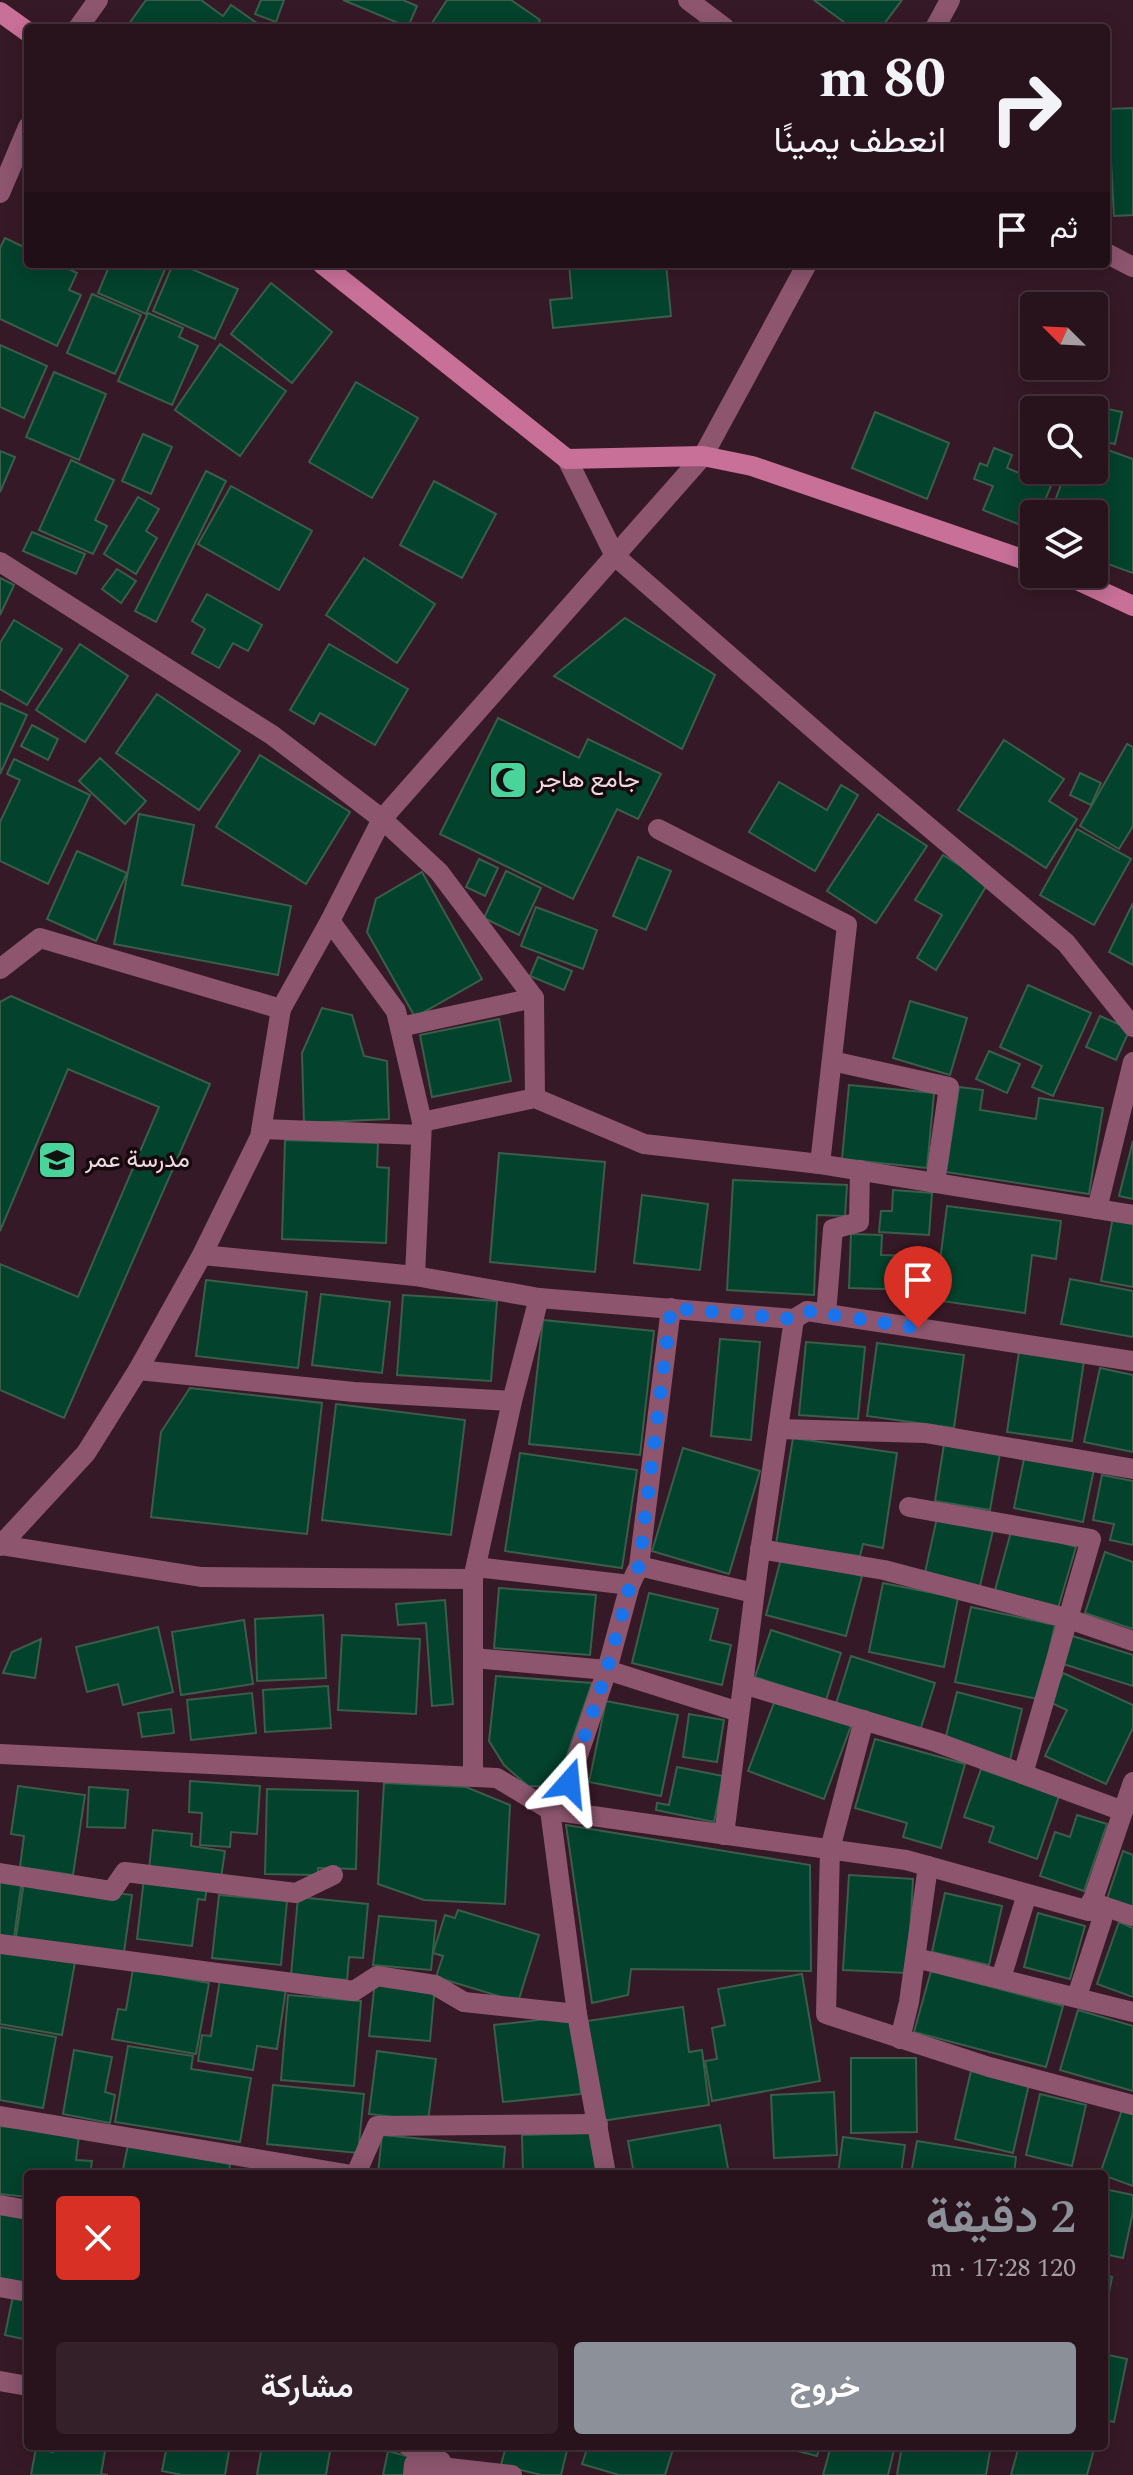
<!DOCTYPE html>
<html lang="ar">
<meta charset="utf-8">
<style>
body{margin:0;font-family:Spectral,Vazirmatn,serif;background:#342029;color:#f1f3f6;direction:rtl;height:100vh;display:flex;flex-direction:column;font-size:30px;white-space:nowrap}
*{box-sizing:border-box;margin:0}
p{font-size:26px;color:#a59ea3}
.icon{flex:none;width:44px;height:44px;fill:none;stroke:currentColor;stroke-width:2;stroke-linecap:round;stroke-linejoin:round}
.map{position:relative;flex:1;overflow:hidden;direction:ltr}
.drawer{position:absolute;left:24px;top:2170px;width:1084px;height:280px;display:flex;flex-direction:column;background:#28131c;border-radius:8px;box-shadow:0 4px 20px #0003,0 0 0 2px #44323b;direction:rtl}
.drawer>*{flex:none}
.top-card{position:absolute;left:24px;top:24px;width:1086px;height:244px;border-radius:8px;box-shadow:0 4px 20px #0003,0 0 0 2px #44323b;direction:rtl;background:#28131c;color:#f1f3f6;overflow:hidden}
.needle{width:52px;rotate:294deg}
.fabs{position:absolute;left:1020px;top:292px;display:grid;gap:16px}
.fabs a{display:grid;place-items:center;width:88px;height:88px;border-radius:8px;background:#28131c;box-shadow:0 4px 20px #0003,0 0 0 2px #44323b;font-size:40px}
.pin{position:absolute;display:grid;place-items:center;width:68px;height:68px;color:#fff;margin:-82px -34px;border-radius:50% 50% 50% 0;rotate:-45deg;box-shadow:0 0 8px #0007}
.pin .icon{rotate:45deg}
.me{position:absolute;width:88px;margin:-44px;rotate:18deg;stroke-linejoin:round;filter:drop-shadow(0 0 6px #0008)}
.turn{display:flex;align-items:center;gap:28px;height:168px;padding:0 32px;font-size:36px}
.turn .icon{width:104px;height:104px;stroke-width:2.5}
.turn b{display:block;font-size:56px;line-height:68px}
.then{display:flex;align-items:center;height:76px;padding:0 32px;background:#0003;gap:16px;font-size:30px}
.round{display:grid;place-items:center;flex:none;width:84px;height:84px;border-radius:8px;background:#342029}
.head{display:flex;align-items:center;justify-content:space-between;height:136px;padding:0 32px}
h1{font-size:48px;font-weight:600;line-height:60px;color:#8c9099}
.cta{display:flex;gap:16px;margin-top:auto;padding:16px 32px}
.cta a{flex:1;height:92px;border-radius:8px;background:#8c9099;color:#fff;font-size:32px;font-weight:600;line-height:92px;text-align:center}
.cta a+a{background:#342029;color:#f1f3f6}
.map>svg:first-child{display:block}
</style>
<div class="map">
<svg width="1133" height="2475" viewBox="0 0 1133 2475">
<rect width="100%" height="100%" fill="#361926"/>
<g fill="#03422c" stroke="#3a5d4c" stroke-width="2">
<polygon points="146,0 201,0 223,16 231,5 264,28 126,28"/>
<polygon points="261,0 284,0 276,22 255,14"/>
<polygon points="343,0 403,0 417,6 408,27"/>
<polygon points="447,0 511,0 540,20 535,28 439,28 432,23"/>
<polygon points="814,0 902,0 881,28 852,28"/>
<polygon points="1133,108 1133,215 1114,216 1108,109"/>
<polygon points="5,238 28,249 28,264 59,264 77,273 69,290 81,295 57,346 0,319 0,248"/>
<polygon points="110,264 159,264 166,267 146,314 98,293"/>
<polygon points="173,264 180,264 238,289 215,339 153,311"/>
<polygon points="569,264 666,264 671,316 553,328 550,300 572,298"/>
<polygon points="271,283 332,332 292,383 231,334"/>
<polygon points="92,294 141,315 115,374 67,353"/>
<polygon points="148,313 183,328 179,337 198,346 172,405 118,381"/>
<polygon points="220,344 286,391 240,456 175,410"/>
<polygon points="0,345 47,366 24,418 0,407"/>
<polygon points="54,372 106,394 79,460 26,437"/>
<polygon points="356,382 418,418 372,498 309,462"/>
<polygon points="1046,396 1122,412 1115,444 1094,440 1094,410 1043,410"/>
<polygon points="875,412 949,443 927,499 852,468"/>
<polygon points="143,434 172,447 151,494 122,481"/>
<polygon points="1094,445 1133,459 1133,573 1094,559 1094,514 1050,514 1062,482 1046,476 1048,470 1094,470"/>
<polygon points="994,448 1012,455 1007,468 1051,486 1039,514 1034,514 1033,530 983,510 993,486 974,479 980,463 987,466"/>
<polygon points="0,451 15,457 0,492"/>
<polygon points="71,460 114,480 95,520 107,526 93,554 39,530"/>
<polygon points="206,471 226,481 156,622 135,611"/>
<polygon points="434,481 496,514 462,578 400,545"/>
<polygon points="231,486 312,531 279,590 198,544"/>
<polygon points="138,497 159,509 146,531 157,538 136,574 104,554"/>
<polygon points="32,532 85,554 76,574 23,551"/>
<polygon points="364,558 435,604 397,663 326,615"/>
<polygon points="117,569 136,581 121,603 102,589"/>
<polygon points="0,578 14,585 0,615"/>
<polygon points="207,594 262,625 248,651 233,643 219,668 192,653 205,629 192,621"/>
<polygon points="625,618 715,675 682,749 554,676"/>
<polygon points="14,620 62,649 27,705 0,689 0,643"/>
<polygon points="80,644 128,676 85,742 36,710"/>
<polygon points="329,644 408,689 375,745 320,713 314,724 290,710"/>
<polygon points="157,694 240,751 199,810 116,753"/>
<polygon points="0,703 27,715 0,774"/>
<polygon points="498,718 579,758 588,739 661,774 638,819 617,809 573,899 440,834"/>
<polygon points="32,725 58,739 48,760 21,746"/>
<polygon points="1004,740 1064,779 1049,801 1077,819 1046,868 958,810"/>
<polygon points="1127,744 1133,747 1133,826 1119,849 1080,826"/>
<polygon points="260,755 350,812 306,884 216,827"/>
<polygon points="100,758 146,801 125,824 79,781"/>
<polygon points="14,759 90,795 48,884 0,861 0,822 20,780 7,774"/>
<polygon points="1080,773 1101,783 1091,805 1070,795"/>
<polygon points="779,782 827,810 841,785 858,795 815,871 749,832"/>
<polygon points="139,814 194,825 182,885 291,906 278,975 114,944"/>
<polygon points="878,814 927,846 876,923 827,891"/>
<polygon points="1077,829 1131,859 1094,925 1040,895"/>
<polygon points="77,851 127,873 96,941 47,919"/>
<polygon points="943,855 988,883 936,970 917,958 942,915 915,900"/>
<polygon points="638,857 671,871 646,930 613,916"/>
<polygon points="479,859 498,868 485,896 466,887"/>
<polygon points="506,871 541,888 519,935 484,918"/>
<polygon points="422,872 482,979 415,1017 367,932 376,899"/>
<polygon points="1133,903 1133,965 1109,952"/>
<polygon points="536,907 597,930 583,969 521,946"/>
<polygon points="538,957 572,971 564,990 530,976"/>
<polygon points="1028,985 1091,1013 1053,1096 1032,1087 1042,1066 1000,1047"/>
<polygon points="11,996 210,1084 64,1418 0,1390 0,1264 78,1297 159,1107 68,1069 0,1231 0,1002"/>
<polygon points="910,1001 967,1018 950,1075 893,1058"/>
<polygon points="322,1008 352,1015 364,1056 387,1061 389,1119 304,1123 302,1053"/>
<polygon points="1100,1016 1130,1029 1116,1060 1086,1047"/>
<polygon points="499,1019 511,1081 432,1097 420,1035"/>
<polygon points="989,1051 1020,1064 1007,1093 976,1079"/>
<polygon points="849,1085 934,1093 927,1168 842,1159"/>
<polygon points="959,1087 983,1090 980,1110 1036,1119 1039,1098 1103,1108 1089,1194 946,1172"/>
<polygon points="285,1140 378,1143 377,1167 389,1168 386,1243 282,1239"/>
<polygon points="1133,1141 1133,1199 1119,1196"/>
<polygon points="499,1153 605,1162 595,1272 490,1262"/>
<polygon points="733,1180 847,1185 845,1216 817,1215 814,1295 727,1290"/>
<polygon points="893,1190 932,1193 929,1235 879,1232 881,1211 892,1211"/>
<polygon points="642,1195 708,1204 700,1270 634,1263"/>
<polygon points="947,1206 1061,1221 1056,1259 1032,1255 1025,1313 935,1300"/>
<polygon points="1113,1217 1133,1221 1133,1287 1101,1281"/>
<polygon points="851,1234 882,1235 881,1255 918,1256 917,1290 849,1288"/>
<polygon points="1070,1279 1133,1291 1133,1337 1061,1324"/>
<polygon points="206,1280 307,1292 298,1368 196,1356"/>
<polygon points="321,1294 390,1302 382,1373 312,1365"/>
<polygon points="403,1295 497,1301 491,1381 397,1375"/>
<polygon points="543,1320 654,1331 640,1455 529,1444"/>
<polygon points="720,1339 760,1342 751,1440 711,1436"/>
<polygon points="806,1342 865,1347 858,1419 799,1415"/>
<polygon points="877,1343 964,1355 954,1428 867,1416"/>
<polygon points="1019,1352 1084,1361 1072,1441 1007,1432"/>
<polygon points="1100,1368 1133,1375 1133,1452 1084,1442"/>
<polygon points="190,1388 322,1403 307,1534 151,1517 161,1432"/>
<polygon points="336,1404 465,1420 451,1535 322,1520"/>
<polygon points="793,1438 897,1453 883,1548 863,1544 860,1556 776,1544"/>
<polygon points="945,1438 1001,1447 990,1510 935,1501"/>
<polygon points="683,1448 760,1471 729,1574 652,1551"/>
<polygon points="520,1453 637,1470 622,1568 505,1551"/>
<polygon points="1025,1454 1094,1469 1083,1522 1014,1508"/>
<polygon points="1102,1475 1133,1481 1133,1545 1110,1540 1114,1524 1093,1520"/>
<polygon points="938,1513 994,1526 979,1590 924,1577"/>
<polygon points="1012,1528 1076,1547 1058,1608 995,1590"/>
<polygon points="1105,1552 1133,1562 1133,1629 1085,1613"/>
<polygon points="782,1555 862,1576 846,1636 766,1615"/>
<polygon points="883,1583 958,1598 944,1667 869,1652"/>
<polygon points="499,1588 596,1595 590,1655 494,1648"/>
<polygon points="649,1593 718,1609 710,1640 731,1645 722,1685 632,1663"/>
<polygon points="445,1600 453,1704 432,1706 426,1623 398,1625 396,1604"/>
<polygon points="971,1607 1055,1625 1038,1699 955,1682"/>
<polygon points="323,1615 326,1678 257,1681 255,1619"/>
<polygon points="244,1620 253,1684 181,1695 172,1632"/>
<polygon points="158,1627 173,1692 123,1705 118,1684 87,1692 76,1647"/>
<polygon points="771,1630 841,1653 826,1700 755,1677"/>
<polygon points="1066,1634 1133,1655 1133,1686 1057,1662"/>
<polygon points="342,1635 420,1639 416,1714 338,1710"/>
<polygon points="41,1639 35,1678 3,1673 12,1652"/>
<polygon points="851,1656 935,1683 919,1734 835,1707"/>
<polygon points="1063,1673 1133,1705 1133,1728 1106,1784 1045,1756 1067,1710 1049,1702"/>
<polygon points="496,1676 592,1683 556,1787 528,1786 504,1765 489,1741"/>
<polygon points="328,1686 331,1728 265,1732 263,1690"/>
<polygon points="957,1692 1022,1709 1010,1760 944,1744"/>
<polygon points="252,1693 256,1733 191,1740 187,1700"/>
<polygon points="777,1695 852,1723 824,1799 748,1771"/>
<polygon points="606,1701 678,1715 661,1796 589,1782"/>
<polygon points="171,1709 174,1733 142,1737 138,1713"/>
<polygon points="689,1714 724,1720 717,1762 683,1757"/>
<polygon points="875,1739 965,1764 941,1848 903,1837 907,1823 855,1808"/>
<polygon points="677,1767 723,1776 714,1822 656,1810 657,1803 669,1805"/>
<polygon points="981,1769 1059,1796 1037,1859 989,1842 994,1827 964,1817"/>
<polygon points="190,1781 260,1786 257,1834 231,1832 230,1847 200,1845 202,1813 189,1812"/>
<polygon points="384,1783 466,1787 510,1805 505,1904 424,1900 378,1884"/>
<polygon points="18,1786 85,1795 73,1875 20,1867 24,1836 11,1834"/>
<polygon points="89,1787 128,1790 125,1828 87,1827"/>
<polygon points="267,1789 358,1791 356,1869 318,1868 318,1875 265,1874"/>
<polygon points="1077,1815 1107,1824 1084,1891 1040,1876 1055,1832 1070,1837"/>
<polygon points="566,1825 810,1865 811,1971 631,1969 628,1995 592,2003"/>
<polygon points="153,1830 192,1834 191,1846 225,1851 221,1878 149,1870"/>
<polygon points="1123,1851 1133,1855 1133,1911 1106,1902"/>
<polygon points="849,1875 913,1879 908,1973 843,1970"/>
<polygon points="0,1876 22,1879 13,1945 0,1943"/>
<polygon points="144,1878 207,1886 205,1900 198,1899 192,1946 137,1939"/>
<polygon points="24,1881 132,1895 123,1959 15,1944"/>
<polygon points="945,1893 1002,1906 989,1965 932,1952"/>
<polygon points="219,1895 287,1901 281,1965 212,1958"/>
<polygon points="298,1897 368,1904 363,1958 349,1957 347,1980 291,1975"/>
<polygon points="458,1910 539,1935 518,2002 436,1977 443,1956 433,1953 445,1915 455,1918"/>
<polygon points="1038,1913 1085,1926 1070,1979 1024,1967"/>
<polygon points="379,1916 436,1921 431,1970 373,1965"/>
<polygon points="1119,1922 1133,1928 1133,1997 1097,1984"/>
<polygon points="0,1948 75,1962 62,2035 0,2024"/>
<polygon points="133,1969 209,1983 196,2054 112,2039 118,2009 126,2010"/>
<polygon points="931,1971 1063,2006 1046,2067 914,2032"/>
<polygon points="802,1974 820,2081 712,2101 705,2061 717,2059 712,2028 725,2025 718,1989"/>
<polygon points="220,1979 286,1989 277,2049 257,2046 253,2070 198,2061 202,2035 211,2036"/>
<polygon points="375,1981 435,1986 430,2041 369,2036"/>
<polygon points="288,1995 361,2001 354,2086 281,2080"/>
<polygon points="683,2007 689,2052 702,2050 709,2105 601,2121 587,2021"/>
<polygon points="1078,2010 1133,2026 1133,2091 1060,2070"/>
<polygon points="573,2016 581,2094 503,2102 494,2025"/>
<polygon points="0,2027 56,2037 43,2108 0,2100"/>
<polygon points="128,2046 193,2056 191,2069 251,2078 240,2142 115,2122"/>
<polygon points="74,2050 112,2057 105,2092 115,2095 110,2123 63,2114"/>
<polygon points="377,2051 436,2059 428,2121 369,2114"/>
<polygon points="851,2058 916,2058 917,2132 851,2133"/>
<polygon points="971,2071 1029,2084 1013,2153 955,2139"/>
<polygon points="273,2085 364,2094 358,2153 267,2144"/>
<polygon points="834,2092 837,2155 774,2158 771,2095"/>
<polygon points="1040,2094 1086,2105 1072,2166 1026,2155"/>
<polygon points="1124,2104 1133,2107 1133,2186 1100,2174"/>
<polygon points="720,2125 729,2174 634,2174 628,2141"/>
<polygon points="0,2126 79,2135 76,2160 92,2161 90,2174 28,2174 28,2197 0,2194"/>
<polygon points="595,2133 596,2171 523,2174 522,2135"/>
<polygon points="382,2135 505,2147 503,2174 378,2174"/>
<polygon points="843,2137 905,2145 901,2174 838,2174"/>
<polygon points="917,2141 1016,2157 1014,2174 911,2174"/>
<polygon points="128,2145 230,2164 229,2174 122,2174"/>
<polygon points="1104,2189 1133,2195 1133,2212 1123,2258 1104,2254"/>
<polygon points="0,2208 28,2213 28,2285 0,2280"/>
<polygon points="1104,2275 1112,2277 1104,2319"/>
<polygon points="14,2291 28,2294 28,2340 5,2335"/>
<polygon points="1104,2354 1127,2359 1114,2422 1104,2420"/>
<polygon points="54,2446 106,2446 101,2474 108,2475 31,2475 36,2448 53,2452"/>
<polygon points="167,2446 230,2446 225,2475 182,2475 162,2471"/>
<polygon points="262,2446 331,2446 326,2475 257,2475"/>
<polygon points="506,2446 568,2446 561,2475 541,2475 501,2465"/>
<polygon points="588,2446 674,2446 665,2475 619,2475 582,2464"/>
<polygon points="778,2446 820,2446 817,2456"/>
<polygon points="831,2446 895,2446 888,2475 823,2475"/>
<polygon points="902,2446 991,2446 986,2475 897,2475"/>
<polygon points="1019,2446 1095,2446 1087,2475 1011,2475"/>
<polygon points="388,2451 414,2458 410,2475 383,2475"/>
</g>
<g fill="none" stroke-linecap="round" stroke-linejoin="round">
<g stroke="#8d566e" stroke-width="20">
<polyline points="262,1129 421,1135"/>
<polyline points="826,1314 833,1229 859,1222 860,1170"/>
<polyline points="778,1429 925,1433 1133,1469"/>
<polyline points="909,1507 1091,1539 1023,1774"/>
<polyline points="760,1549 884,1570 1066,1618 1133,1641"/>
<polyline points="476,1567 630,1585"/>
<polyline points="743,1684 936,1742 1123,1811"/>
<polyline points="559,1811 607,1670 630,1585 639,1566 671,1308"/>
<polyline points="830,1849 864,1720"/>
<polyline points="0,1873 112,1891 125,1872 296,1893 333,1875"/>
<polyline points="1091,1902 1133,1916"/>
<polyline points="0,1944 354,1991 377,1976 435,1985 464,2002"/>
<polyline points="0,2205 28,2210"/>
<polyline points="0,2287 28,2292"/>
</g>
<g stroke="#8d566e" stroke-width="20">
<polyline points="688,0 725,28"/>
<polyline points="78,28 98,0"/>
<polyline points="935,28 950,0"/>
<polyline points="0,193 28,127"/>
<polyline points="1106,253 1133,267"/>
<polyline points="567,459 615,556 835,748 1066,943 1133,1027"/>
<polyline points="0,562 272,735 382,819 439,872 534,998 535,1098"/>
<polyline points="330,921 396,1011 422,1122"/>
<polyline points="0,969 40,938 281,1009"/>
<polyline points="400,1027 534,998"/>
<polyline points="832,1061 949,1087 935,1183"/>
<polyline points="813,1163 1133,1215"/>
<polyline points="1097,1209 1133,1062"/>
<polyline points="202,1255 415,1276 539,1298 794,1319 807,1311 1133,1361"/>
<polyline points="415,1276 422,1122 535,1098 644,1144 820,1164 847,925 658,829"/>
<polyline points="138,1370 354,1392 512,1401"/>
<polyline points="1,1545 201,1577 473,1579 473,1777"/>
<polyline points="0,1546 86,1453 138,1370 202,1255 260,1137 281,1009 330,921 382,819 703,456 807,264"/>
<polyline points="639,1566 754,1593"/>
<polyline points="473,1579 512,1401 539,1298"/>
<polyline points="473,1658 607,1670 739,1712"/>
<polyline points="0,1754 497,1778 550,1810 577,2014 606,2174"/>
<polyline points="550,1810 906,1860 1089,1911 1133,1782"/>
<polyline points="724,1835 758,1566 794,1319"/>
<polyline points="830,1849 826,2014 989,2067 1133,2105"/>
<polyline points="916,1958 1133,2012"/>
<polyline points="1001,1978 1027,1894"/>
<polyline points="1077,1996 1102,1920 1091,1902"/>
<polyline points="464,2002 577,2014"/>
<polyline points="900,2039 909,2002 928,1866"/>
<polyline points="0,2116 346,2174"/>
<polyline points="356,2174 377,2126 598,2124"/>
<polyline points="0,2381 28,2386"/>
<polyline points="408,2446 441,2461"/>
<polyline points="413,2475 414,2464 512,2475"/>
</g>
<g stroke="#c97098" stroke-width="20">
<polyline points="0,12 28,32"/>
<polyline points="322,264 567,459 703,456 752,466 1034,563"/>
<polyline points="1064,574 1133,606"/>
</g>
</g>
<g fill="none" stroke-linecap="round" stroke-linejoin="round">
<polyline stroke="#1a73e8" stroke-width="14" stroke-dasharray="0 25.2" points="569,1783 607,1670 630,1585 639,1566 671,1308 794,1319 807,1311 918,1328"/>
</g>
<defs>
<g id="mosque-square" transform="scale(2)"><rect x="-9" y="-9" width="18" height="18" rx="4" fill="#49d49c" stroke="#15090e"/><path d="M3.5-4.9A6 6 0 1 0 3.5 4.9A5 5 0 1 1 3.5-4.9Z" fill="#111"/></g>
<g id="school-square" transform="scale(2)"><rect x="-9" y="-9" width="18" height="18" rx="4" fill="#49d49c" stroke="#15090e"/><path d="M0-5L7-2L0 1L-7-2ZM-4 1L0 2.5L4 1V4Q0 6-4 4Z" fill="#111"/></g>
</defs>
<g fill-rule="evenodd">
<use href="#mosque-square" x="508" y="780"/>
<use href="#school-square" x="57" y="1160"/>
</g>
<g text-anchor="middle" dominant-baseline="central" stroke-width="7" stroke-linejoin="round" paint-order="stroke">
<g font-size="24" fill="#efdae2" stroke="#15090e" text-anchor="start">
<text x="536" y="780">جامع هاجر</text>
<text x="85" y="1160">مدرسة عمر</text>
</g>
</g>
</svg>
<div class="fabs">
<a><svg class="needle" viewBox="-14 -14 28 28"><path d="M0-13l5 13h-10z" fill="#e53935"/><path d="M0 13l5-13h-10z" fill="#a59ea3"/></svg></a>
<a><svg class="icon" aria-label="search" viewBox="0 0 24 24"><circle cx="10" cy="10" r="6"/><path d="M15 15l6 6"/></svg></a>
<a><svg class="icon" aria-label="layers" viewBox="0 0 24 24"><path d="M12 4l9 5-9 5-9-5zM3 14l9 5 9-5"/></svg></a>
</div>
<div class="pin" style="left:918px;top:1328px;background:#d93025"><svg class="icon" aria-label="arrive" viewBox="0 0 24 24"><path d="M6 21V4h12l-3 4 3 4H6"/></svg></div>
<svg class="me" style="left:569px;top:1783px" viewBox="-20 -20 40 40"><path d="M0-17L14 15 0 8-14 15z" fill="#1a73e8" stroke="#fff" stroke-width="4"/></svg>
<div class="top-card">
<div class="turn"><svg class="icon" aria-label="right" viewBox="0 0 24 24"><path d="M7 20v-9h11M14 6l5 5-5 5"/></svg><div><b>80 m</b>انعطف يمينًا</div></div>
<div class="then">ثم<svg class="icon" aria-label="arrive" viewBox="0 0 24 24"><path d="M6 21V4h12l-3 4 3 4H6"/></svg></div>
</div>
<section class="drawer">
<div class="head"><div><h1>2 دقيقة</h1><p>120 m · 17:28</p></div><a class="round" style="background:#d93025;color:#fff"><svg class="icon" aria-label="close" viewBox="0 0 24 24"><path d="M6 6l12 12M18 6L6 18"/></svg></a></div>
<div class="cta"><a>خروج</a><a>مشاركة</a></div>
</section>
</div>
